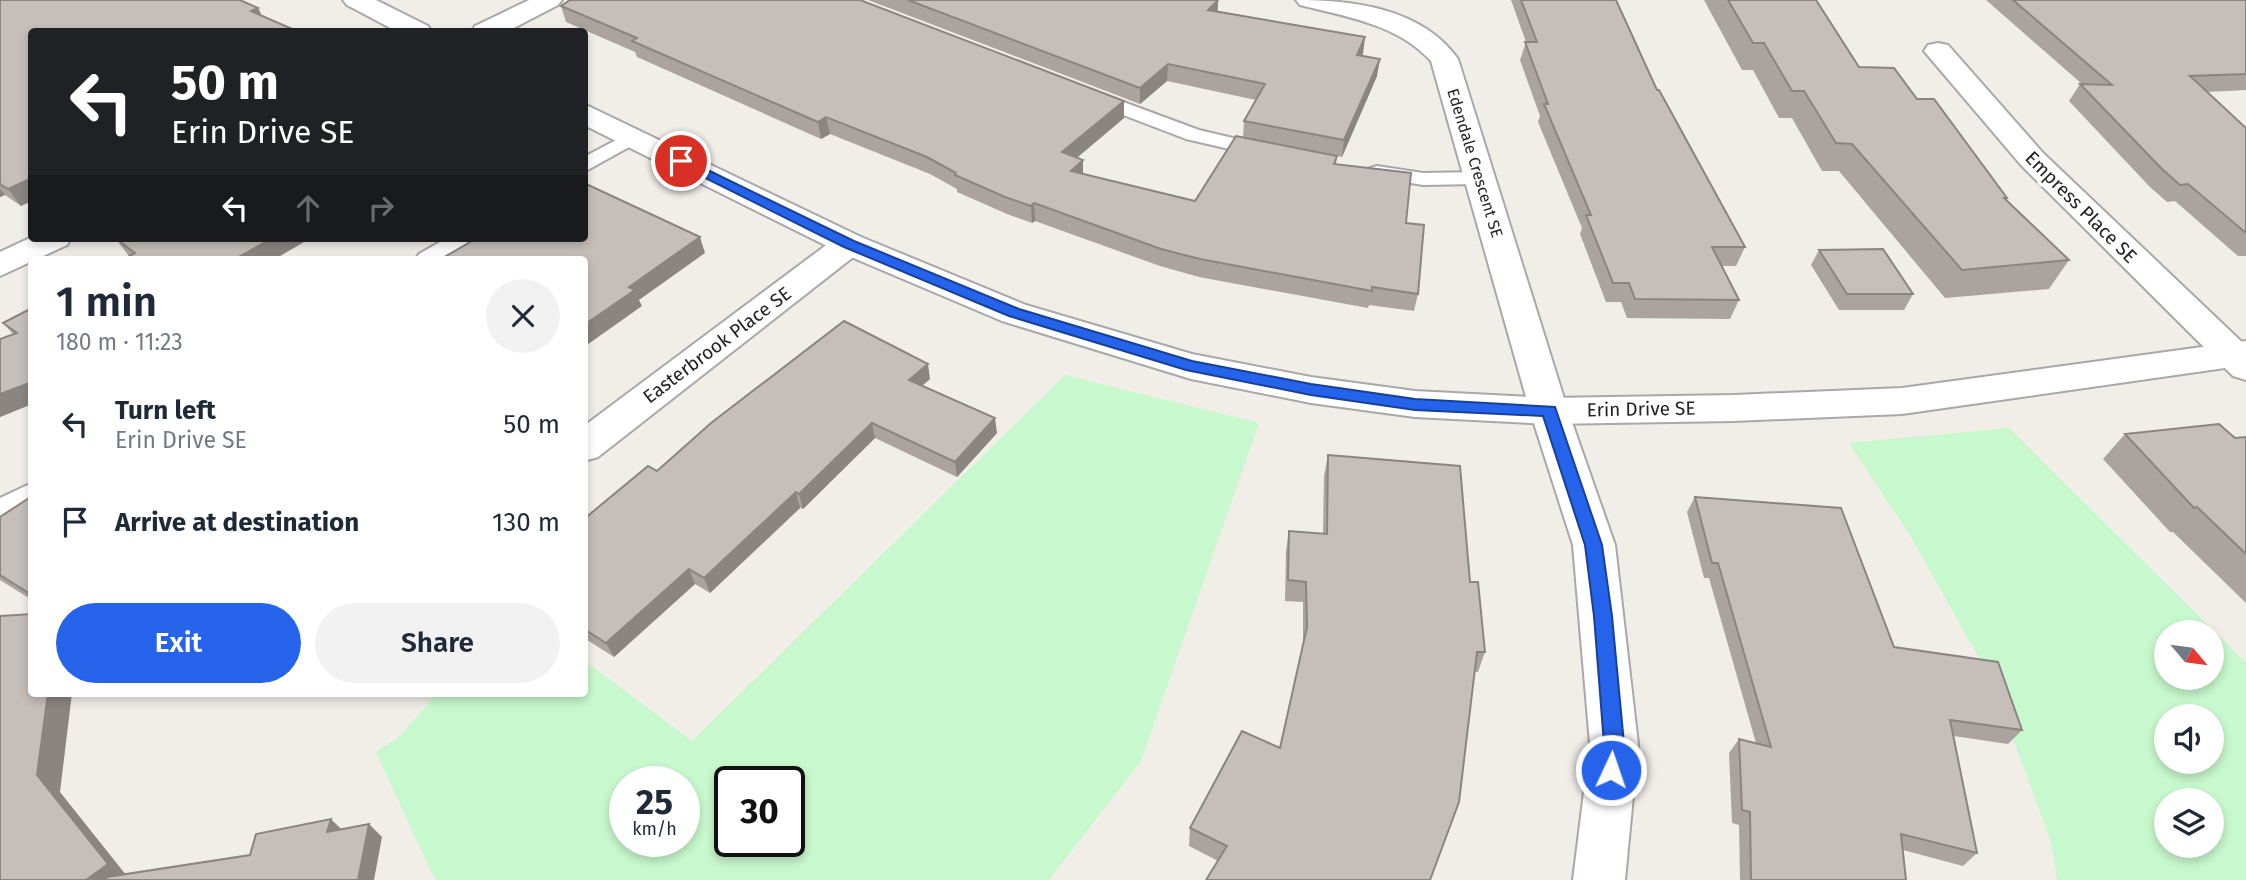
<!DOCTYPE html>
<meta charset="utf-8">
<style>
body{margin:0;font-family:"Fira Sans",sans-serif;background:#f2f2f3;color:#1f2937;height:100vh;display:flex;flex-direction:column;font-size:26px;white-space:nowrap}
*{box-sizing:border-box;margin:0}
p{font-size:23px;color:#747a83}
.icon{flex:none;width:38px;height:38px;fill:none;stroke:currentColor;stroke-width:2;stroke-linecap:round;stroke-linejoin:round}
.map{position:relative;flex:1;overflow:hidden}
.details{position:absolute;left:28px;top:256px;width:560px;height:441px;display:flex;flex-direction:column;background:#fff;border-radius:7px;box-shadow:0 4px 10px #0003}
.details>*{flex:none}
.guide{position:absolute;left:28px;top:28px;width:560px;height:214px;border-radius:7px;box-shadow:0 4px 10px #0003;background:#202124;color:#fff;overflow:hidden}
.needle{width:46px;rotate:119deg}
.buttons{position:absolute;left:2154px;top:620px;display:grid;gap:14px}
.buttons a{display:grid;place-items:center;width:70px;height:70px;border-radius:50%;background:#fff;box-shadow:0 4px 10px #0003;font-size:35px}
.speed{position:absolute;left:609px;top:766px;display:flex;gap:14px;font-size:35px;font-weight:700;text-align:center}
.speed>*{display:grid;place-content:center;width:91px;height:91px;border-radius:50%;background:#fff;box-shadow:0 4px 10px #0003;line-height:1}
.speed small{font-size:18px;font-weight:400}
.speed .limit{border:4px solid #111;border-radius:10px;background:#fff;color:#111}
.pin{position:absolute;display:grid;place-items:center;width:60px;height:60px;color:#fff;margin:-30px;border:4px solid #fff;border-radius:50%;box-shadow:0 2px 7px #0007}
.me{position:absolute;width:77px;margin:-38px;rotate:3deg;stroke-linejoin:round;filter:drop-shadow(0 0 5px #0008)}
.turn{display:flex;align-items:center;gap:24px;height:147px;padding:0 28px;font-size:32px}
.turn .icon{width:91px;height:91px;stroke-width:2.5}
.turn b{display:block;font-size:49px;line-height:60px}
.lanes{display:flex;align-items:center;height:66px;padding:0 28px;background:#0003;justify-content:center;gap:35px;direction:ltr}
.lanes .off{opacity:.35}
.round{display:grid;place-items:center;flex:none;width:74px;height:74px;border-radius:37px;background:#f2f2f3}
.headline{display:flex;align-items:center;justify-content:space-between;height:119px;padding:0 28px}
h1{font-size:42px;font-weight:600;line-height:52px}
.cta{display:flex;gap:14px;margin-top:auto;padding:14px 28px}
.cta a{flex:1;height:80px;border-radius:42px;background:#2563eb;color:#fff;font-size:28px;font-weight:600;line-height:80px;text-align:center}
.cta a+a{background:#f2f2f3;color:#1f2937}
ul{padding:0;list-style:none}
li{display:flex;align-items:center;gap:21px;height:98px;padding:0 28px}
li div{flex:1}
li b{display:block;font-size:26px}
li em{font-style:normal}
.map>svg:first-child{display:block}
</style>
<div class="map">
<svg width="2246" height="880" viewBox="0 0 2246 880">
<rect width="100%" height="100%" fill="#f1eee8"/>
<g fill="#c8f8cd" fill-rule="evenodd">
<path d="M1065,375L1259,423L1141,761L1049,880H435L376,752L400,736L438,693H584L585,661L692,741ZM625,782H684V842H625ZM730,782H789V842H730Z"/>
<path d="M2009,428L2246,663V880H2057L2051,842L1991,679L1908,532L1849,443ZM2166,632H2212V677H2166ZM2166,716H2212V761H2166ZM2166,800H2212V845H2166Z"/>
</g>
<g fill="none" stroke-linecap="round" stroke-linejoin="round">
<g stroke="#a8a8a8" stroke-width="4">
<g id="service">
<polygon points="1091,90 1199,130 1271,147 1274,151 1271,155 1264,157 1186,139 1084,100 1081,96"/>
<polygon points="633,131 640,133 643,137 640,141 584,172 584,157"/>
<polygon points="1377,166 1423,173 1479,172 1486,174 1490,178 1486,182 1479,184 1423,185 1370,176 1367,172 1370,168"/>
<path d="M447,238H474C461,258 437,259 416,259L419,254Z"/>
<polygon points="32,483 32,506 0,522 0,498"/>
</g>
</g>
<g stroke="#a8a8a8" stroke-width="4">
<g id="minor">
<polygon points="529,0 562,0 558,5 506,32 471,32 475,26"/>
<path d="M1296,0C1353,0 1422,8 1458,59L1568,411L1615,545L1638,744L1625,880H1573L1590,744L1573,545L1530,411L1431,61C1397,24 1347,17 1300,5Z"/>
<polygon points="1938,43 1948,45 2043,153 2246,346 2246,380 2233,376 2021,165 1924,51 1928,45"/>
<polygon points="849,234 861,237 865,244 861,251 598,457 584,461 584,426 837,237"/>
<polygon points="32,237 71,238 67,245 0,276 0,252"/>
</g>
</g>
<g stroke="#a8a8a8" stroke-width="4">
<g id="tertiary">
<polygon points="343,0 376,0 428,26 432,32 398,32 347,5"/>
<polygon points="584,104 861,237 1026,305 1192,354 1311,377 1415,391 1549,398 1734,395 1902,388 2246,341 2246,365 1902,414 1734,421 1549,424 1415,417 1311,403 1191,379 1002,321 837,251 584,125"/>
</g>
</g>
<use href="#service" fill="#fff" fill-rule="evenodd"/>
<use href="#minor" fill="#fff" fill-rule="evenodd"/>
<use href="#tertiary" fill="#fff" fill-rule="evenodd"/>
</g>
<g fill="#aaa39e">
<polygon points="0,0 258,8 261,15 21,206 5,195 0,197"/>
<polygon points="868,0 1218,0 1218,11 1365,37 1362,56 1377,76 1342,157 1337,156 1336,164 1406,223 1418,294 1414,311 1369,305 1368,308 1199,277 1160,266 1035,221 1032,223 1007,214 957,192 957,189 930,174 830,134 821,139 637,57 635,52 566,22 561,6 1124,101 1124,118 1077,158 1083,160 1083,174 1195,201 1243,138 1244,121 1256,100 1167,81 1140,104"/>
<polygon points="1511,0 1616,0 1657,90 1745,247 1736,266 1722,266 1739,300 1730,319 1627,318 1621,302 1606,302 1580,234 1582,228 1538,122 1540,116 1520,60 1526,42"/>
<polygon points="1704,0 1816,0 1859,67 1917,99 2007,198 2006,199 2069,260 2049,289 1945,298 1839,171 1822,171 1792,118 1779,118 1753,70 1742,70"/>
<polygon points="1986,0 2246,0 2246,90 2206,92 2246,128 2246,256 2238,256 2175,201 2167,202 2149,186 2069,101 2080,84 2082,84"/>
<polygon points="115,238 311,238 129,256"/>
<polygon points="1819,250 1913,294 1904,310 1839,310 1811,265"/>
<polygon points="32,308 32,404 0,417 0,339 13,334 3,323"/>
<polygon points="930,379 922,386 997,433 957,477 875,438 803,509 800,508 710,593 695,584 614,657 584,638 584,519 657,471"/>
<polygon points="2125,434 2235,438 2246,437 2246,603 2173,532 2170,532 2103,459"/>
<polygon points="1328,455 1470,582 1485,652 1478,672 1475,672 1218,861 1189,846 1190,828 1280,748 1303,644 1303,602 1285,601 1286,551 1289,531 1323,534 1324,476"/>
<polygon points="32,496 32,600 0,580 0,517"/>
<polygon points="1695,497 1894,647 2022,730 2008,744 1954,736 1977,853 1963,866 1903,850 1906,880 1740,880 1739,825 1732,823 1729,753 1739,739 1756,743 1709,578 1704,578 1687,512"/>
</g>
<g fill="#8b8581">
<polygon points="1218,0 1217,16 1208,10"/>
<polygon points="258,8 266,24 251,11"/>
<polygon points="1365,37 1363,54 1354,71 1357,55"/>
<polygon points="1380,59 1377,76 1342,157 1344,140"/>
<polygon points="1168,64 1167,81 1140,104 1140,88"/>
<polygon points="1124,101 1124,118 1063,169 1062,152"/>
<polygon points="826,117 830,134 821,139 818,122"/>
<polygon points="1083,160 1083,177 1071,171"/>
<polygon points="32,178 32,201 21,206 8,189"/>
<polygon points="0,189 5,195 0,197"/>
<polygon points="1034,203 1035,221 1032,223 1031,206"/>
<polygon points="700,237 705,253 639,300 642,306 584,347 584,325 629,287"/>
<polygon points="273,238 311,238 275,259 235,259"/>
<polygon points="928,364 930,379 911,395 909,380"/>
<polygon points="32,382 32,404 0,417 0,394"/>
<polygon points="995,418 997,433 957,477 955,462"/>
<polygon points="872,423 875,438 803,509 799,494"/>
<polygon points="796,492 800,508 710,593 704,578"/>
<polygon points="689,569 695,584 614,657 606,643"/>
<polygon points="48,693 72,693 60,792 130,880 86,880 37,775"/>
<polygon points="331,819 344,832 327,832"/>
<polygon points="369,824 382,837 374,880 358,880"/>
</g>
<g fill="#c6beb8" stroke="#8b8581" stroke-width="2">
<polygon points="0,0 240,0 258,8 251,11 299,32 32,32 32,178 8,189 0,184"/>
<polygon points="570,0 860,0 1124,101 1062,152 1083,160 1071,171 1195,201 1236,136 1337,156 1334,164 1411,173 1406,223 1424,225 1418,294 1372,287 1372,291 1200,259 1161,249 1034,203 1031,206 1005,197 955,175 956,173 927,157 826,117 818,122 632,41 637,38 561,6"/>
<polygon points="908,0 1218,0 1208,10 1365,37 1357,55 1380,59 1344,140 1244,121 1265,84 1168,64 1140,88"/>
<polygon points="1521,0 1616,0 1657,90 1659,90 1745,247 1712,247 1739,300 1635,299 1629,283 1613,283 1586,215 1591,215 1544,104 1548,104 1525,42 1537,42"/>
<polygon points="1728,0 1816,0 1859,67 1894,68 1917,99 1934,99 2007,198 2004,198 2069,260 1962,270 1852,144 1836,143 1804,91 1792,91 1764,43 1753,43"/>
<polygon points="2013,0 2246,0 2246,74 2190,76 2246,128 2246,233 2188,184 2180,185 2162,169 2080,84 2112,85"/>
<polygon points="584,183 700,237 629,287 635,290 584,325 584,259 441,259 477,238 584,238"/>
<polygon points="115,238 273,238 235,259 124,259 135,253"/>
<polygon points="1883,249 1913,294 1847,294 1819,250"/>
<polygon points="32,308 32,382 0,394 0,339 17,333 3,323"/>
<polygon points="844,321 928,364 909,380 995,418 955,462 872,423 799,494 796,492 704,578 689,569 606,643 584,629 584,519 648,466 657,471 711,423"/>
<polygon points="2219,424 2235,438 2246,437 2246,554 2197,507 2194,508 2125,434"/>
<polygon points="1328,455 1460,466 1470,582 1478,582 1485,652 1477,652 1459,802 1430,880 1206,880 1227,846 1190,828 1242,731 1280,748 1307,627 1306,582 1288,580 1289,531 1327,534"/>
<polygon points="32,496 32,595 0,575 0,517"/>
<polygon points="1695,497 1841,508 1894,647 1998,662 2022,730 1950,720 1977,853 1901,834 1906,880 1751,880 1750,812 1742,810 1739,739 1771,747 1718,563 1712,563"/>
<polygon points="32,614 32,693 48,693 37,775 108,864 86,880 0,880 0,616"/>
<polygon points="331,819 327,832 369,824 358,880 106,880 107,877 250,855 256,834"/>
</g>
<polygon fill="#2563eb" stroke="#184099" stroke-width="2" points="681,157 854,241 1019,309 1192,361 1311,384 1415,399 1555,407 1602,545 1612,616 1624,744 1618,776 1611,779 1604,776 1601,770 1604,744 1594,616 1585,545 1543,416 1415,410 1311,395 1186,370 1009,316 844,247 677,164 675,161"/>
<g text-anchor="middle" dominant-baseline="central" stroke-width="7" stroke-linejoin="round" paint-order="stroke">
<g font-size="16" fill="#212121" stroke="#fff">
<text transform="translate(1475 163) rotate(73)">Edendale Crescent SE</text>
</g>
<g font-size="19" fill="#212121" stroke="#fff">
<text transform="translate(2081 207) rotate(45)">Empress Place SE</text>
<text transform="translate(717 345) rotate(-37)">Easterbrook Place SE</text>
<text transform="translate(1641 409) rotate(-1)">Erin Drive SE</text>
</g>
</g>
</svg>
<div class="buttons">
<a><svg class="needle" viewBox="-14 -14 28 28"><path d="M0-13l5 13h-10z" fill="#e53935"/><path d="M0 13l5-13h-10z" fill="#747a83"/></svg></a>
<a><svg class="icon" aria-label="sound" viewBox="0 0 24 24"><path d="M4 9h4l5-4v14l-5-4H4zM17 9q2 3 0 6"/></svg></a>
<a><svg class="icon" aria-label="layers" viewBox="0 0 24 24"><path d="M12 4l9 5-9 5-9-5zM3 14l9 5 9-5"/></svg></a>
</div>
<div class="speed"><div>25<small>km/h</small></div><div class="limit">30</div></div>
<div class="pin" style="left:681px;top:161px;background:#d93025"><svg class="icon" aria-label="arrive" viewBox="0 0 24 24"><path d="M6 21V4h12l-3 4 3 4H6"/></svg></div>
<svg class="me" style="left:1611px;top:770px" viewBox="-20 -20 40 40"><circle r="17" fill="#2563eb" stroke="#fff" stroke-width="3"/><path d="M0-11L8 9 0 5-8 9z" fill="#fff"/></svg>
<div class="guide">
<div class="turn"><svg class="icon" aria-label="left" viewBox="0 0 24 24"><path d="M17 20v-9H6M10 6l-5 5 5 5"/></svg><div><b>50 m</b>Erin Drive SE</div></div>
<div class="lanes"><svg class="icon" aria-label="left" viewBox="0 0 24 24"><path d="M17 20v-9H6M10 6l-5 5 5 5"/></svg><svg class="icon off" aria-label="ahead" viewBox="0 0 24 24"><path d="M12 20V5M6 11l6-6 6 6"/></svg><svg class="icon off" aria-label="right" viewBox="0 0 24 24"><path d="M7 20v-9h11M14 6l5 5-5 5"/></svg></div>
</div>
<section class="details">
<div class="headline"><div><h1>1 min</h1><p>180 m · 11:23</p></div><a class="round"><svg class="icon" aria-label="close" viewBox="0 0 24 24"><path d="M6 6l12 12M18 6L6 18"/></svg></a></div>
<ul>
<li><svg class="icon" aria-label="left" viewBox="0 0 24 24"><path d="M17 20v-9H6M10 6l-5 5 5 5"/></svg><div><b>Turn left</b><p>Erin Drive SE</p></div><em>50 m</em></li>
<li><svg class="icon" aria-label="arrive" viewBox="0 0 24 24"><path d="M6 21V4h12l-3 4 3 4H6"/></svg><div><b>Arrive at destination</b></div><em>130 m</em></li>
</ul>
<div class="cta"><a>Exit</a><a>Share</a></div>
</section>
</div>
